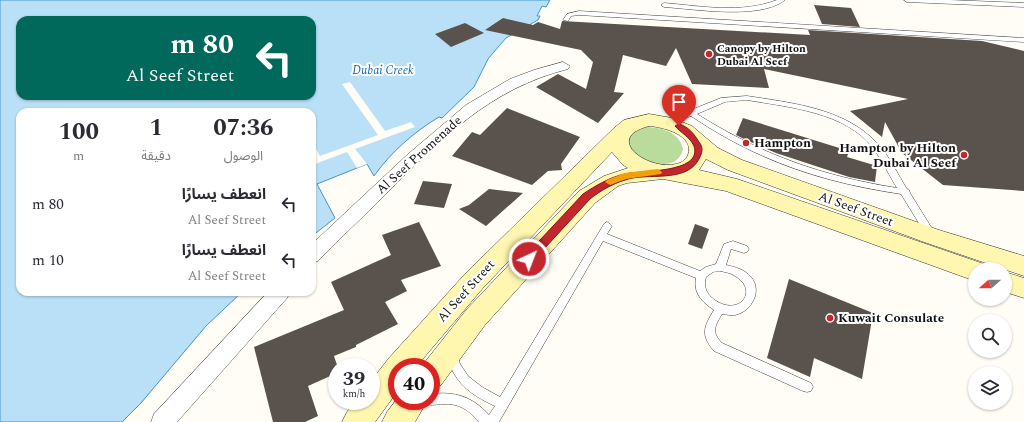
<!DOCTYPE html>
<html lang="ar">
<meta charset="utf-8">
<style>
body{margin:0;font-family:Spectral,"Noto Sans Arabic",serif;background:#f2f2f3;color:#2b2b33;direction:rtl;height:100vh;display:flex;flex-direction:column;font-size:15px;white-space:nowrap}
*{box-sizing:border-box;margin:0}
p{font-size:13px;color:#7c7c81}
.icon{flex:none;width:22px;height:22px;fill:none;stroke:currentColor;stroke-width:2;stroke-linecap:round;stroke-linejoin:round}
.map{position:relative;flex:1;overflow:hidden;direction:ltr}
.panel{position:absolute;left:16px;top:108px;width:300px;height:188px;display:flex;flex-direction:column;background:#fff;border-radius:12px;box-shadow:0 1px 3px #0004;direction:rtl}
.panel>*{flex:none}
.top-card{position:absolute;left:16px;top:16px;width:300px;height:84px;border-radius:12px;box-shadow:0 1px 3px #0004;direction:rtl;background:#00695c;color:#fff;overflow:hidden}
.needle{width:26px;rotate:249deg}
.buttons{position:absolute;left:968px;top:262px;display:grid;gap:8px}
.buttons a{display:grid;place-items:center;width:44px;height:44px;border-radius:50%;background:#fff;box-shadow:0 1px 3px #0004;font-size:20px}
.speed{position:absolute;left:328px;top:358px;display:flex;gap:8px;font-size:20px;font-weight:700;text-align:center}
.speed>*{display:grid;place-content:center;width:52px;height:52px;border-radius:50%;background:#fff;box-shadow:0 1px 3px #0004;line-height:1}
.speed small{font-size:10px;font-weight:400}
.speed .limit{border:6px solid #d22;background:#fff;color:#111}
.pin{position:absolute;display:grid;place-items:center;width:34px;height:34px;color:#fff;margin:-41px -17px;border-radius:50% 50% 50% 0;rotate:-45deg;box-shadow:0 0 4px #0007}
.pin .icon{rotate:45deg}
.me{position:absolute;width:44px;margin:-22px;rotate:43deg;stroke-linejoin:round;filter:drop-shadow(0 0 3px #0008)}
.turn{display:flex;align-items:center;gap:14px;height:84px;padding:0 16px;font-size:18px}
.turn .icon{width:52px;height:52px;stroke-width:2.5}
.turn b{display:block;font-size:28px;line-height:34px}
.eta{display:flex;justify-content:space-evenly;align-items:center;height:68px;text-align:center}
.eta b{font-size:24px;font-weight:700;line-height:28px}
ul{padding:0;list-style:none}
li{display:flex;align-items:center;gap:12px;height:56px;padding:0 16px}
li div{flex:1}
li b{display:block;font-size:15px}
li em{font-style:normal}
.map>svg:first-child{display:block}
</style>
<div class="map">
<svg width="1024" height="422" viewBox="0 0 1024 422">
<rect width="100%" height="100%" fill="#fffdf5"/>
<path fill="#b9dc9c" d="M644,127C660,127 679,131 683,149C677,173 650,162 634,157L626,139L630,134Z"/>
<path fill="#b9e0f7" stroke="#3f96cf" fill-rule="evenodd" d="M0,0H550L546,7L542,6L537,16H540L538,20L506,38L488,59L474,87L442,118L439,117C414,132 391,152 374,176L367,164L317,184L335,218L312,236V112H20V292H242L206,326L141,403L122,422H0ZM20,20H312V96H20Z"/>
<polygon fill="#fffdf5" points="350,82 385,131 411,122 415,127 355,149 367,164 357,168 347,152 315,164 312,159 312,142 320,156 378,135 342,84"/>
<g fill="#5a524d">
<polygon points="814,5 851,8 860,27 822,24"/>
<polygon points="503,18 533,25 538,22 560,29 562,21 810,35 808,30 982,41 1024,51 1024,191 943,185 902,153 885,122 882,137 850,111 908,99 764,69 769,88 692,84 676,48 666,66 623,55 614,92 624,93 598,123 536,87 558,74 586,89 593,62 581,50 485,30"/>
<polygon points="465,23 484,33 451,47 435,34"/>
<polygon points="507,108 580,137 561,164 562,170 548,171 532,185 452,156 472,132 480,135"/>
<polygon points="743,118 849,151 847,157 877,166 875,182 849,177 776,153 746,140 736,135"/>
<polygon points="423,181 452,184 444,208 414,204"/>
<polygon points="489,189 523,193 486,226 459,209 469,205"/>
<polygon points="419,222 441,266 401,280 407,291 385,302 398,324 356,345 356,347 334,356 337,365 337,373 308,386 318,416 305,422 273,422 254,347 344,310 331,282 391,255 382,235"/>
<polygon points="695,224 709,229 702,249 688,244"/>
<polygon points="789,279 873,313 862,379 814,358 810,377 767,358"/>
</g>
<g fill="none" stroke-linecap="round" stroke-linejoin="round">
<g stroke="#444" stroke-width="1">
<g id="lane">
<path d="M777,0H785C760,20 695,9 664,7L661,5L664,3C701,6 741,14 777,0Z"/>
<polygon points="904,0 949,0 1024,3 1024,7 907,2"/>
<polygon points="579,11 1024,38 1024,42 579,15 571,16 568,21 563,20 567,14"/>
<path d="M747,96C792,103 844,108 877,143C889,155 898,175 907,189L909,190L910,193L936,235L934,238H928L901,194C821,182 758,161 691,116L669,124L665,122L666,120L721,98ZM747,100C788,107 846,112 873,148C882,160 889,175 897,188C822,176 762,155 697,114L725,102Z"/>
<path d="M607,222L610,224L612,226L607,234L700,271L706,267L716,264L724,244L733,241L747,246L749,249L747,252L744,253L731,249L726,265C735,267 744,269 751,277C763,291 751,312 735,315C731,316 726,314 722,314C715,326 711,332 722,343L811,383L813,387L811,391L807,392L803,391L714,351C700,335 704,326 714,310C702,302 693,293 696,278L603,241L499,422H479C469,410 459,403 443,404C437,404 432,406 427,404L426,401H431V394C455,391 473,397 489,415L495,406C469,394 455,383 446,355L448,351L452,350L456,351L460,364L468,376L482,387L500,397L604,224ZM720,271C725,272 731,273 735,276C761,291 737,320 711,297C705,291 704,285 706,277L713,272Z"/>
</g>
</g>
<g stroke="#444" stroke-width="1">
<g id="street">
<path d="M563,62L570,66L568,69C489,89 441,139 385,195C363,217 340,238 318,261L312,263V244L407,155L466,105L510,79L534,70Z"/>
<polygon points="268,292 290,292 287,298 177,422 151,422 154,414"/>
</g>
</g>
<g stroke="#333" stroke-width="1">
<g id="secondary">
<path d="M649,114L672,118L692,126L718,148L742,160L939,230L1024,256V276L924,242L728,170L706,159L699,170L737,179L984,264L986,269H975V281L726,191L663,179L627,183L618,186L595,203L485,325L441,385L431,389V367H421L467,309L579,191L604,176L628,168L623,165L612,152L483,288L416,367H397V392L375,422H342L347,412L355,401H371V381L389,358L465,274L614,128L624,120ZM649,126C663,127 695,135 688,155C686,160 681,163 676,164C648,171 602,138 649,126Z"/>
<polygon points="1005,272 1024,278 1024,298 1005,292"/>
<polygon points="397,399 397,401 427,401 415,422 382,422 387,412"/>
</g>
</g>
<use href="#lane" fill="#fff" fill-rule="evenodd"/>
<use href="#street" fill="#fff" fill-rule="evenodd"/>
<use href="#secondary" fill="#fff6b0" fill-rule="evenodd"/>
</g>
<path fill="#c4262e" stroke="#7f191e" d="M679,124C689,127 694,134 699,142C704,148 702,153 699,159C686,184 647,172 625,180C612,184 600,191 590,199L532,262H525L524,259L525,256L583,194C595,186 610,177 625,174C639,170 703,174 694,146C690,137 681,133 675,126Z"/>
<polygon fill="#f59e0b" points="658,169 662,172 661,174 626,179 610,185 605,182 607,180 625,173"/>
<g fill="#c4262e" stroke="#fff" stroke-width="1.5">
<circle cx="709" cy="54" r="4"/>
<circle cx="746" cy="143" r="4"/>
<circle cx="964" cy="155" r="4"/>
<circle cx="830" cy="318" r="4"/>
</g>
<g text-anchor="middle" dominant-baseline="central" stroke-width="4" stroke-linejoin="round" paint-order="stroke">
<g font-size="11" font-weight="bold" fill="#111" stroke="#fff" text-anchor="start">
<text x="717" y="48">Canopy by Hilton<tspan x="717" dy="13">Dubai Al Seef</tspan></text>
</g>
<g font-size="12" font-style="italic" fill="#1768a6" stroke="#fff">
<text x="383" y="70">Dubai Creek</text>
</g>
<g font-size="13" font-weight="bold" fill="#111" stroke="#fff" text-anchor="start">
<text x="754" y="143">Hampton</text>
<text x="956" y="148" text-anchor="end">Hampton by Hilton<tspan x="956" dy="15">Dubai Al Seef</tspan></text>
<text x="838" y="318">Kuwait Consulate</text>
</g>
<g font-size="13" fill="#111" stroke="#fff">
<text transform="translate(419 155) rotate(-42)">Al Seef Promenade</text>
<text transform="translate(856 209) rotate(20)">Al Seef Street</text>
<text transform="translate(466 291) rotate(-48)">Al Seef Street</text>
</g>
</g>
</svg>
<div class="buttons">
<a><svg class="needle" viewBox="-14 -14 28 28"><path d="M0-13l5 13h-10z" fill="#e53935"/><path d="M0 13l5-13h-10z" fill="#7c7c81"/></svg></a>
<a><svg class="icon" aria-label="search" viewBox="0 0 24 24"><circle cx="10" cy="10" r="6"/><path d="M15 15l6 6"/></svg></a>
<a><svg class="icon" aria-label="layers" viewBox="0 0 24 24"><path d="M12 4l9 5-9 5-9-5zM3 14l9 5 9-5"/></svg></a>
</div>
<div class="speed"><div>39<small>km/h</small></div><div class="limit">40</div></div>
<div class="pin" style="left:679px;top:126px;background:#d93025"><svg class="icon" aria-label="arrive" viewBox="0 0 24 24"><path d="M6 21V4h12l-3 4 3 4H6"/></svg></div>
<svg class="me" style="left:529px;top:259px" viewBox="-20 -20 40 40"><circle r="17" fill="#c4262e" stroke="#fff" stroke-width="3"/><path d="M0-11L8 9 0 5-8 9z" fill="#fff"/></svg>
<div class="top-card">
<div class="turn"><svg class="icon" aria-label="left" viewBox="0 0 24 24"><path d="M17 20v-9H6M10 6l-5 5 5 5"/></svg><div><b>80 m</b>Al Seef Street</div></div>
</div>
<section class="panel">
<div class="eta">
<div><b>07:36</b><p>الوصول</p></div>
<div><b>1</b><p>دقيقة</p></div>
<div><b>100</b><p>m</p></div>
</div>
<ul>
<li><svg class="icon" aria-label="left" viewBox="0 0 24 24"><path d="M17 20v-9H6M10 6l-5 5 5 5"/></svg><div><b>انعطف يسارًا</b><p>Al Seef Street</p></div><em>80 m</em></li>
<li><svg class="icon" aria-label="left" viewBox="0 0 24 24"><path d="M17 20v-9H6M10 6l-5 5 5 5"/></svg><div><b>انعطف يسارًا</b><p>Al Seef Street</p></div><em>10 m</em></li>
</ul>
</section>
</div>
